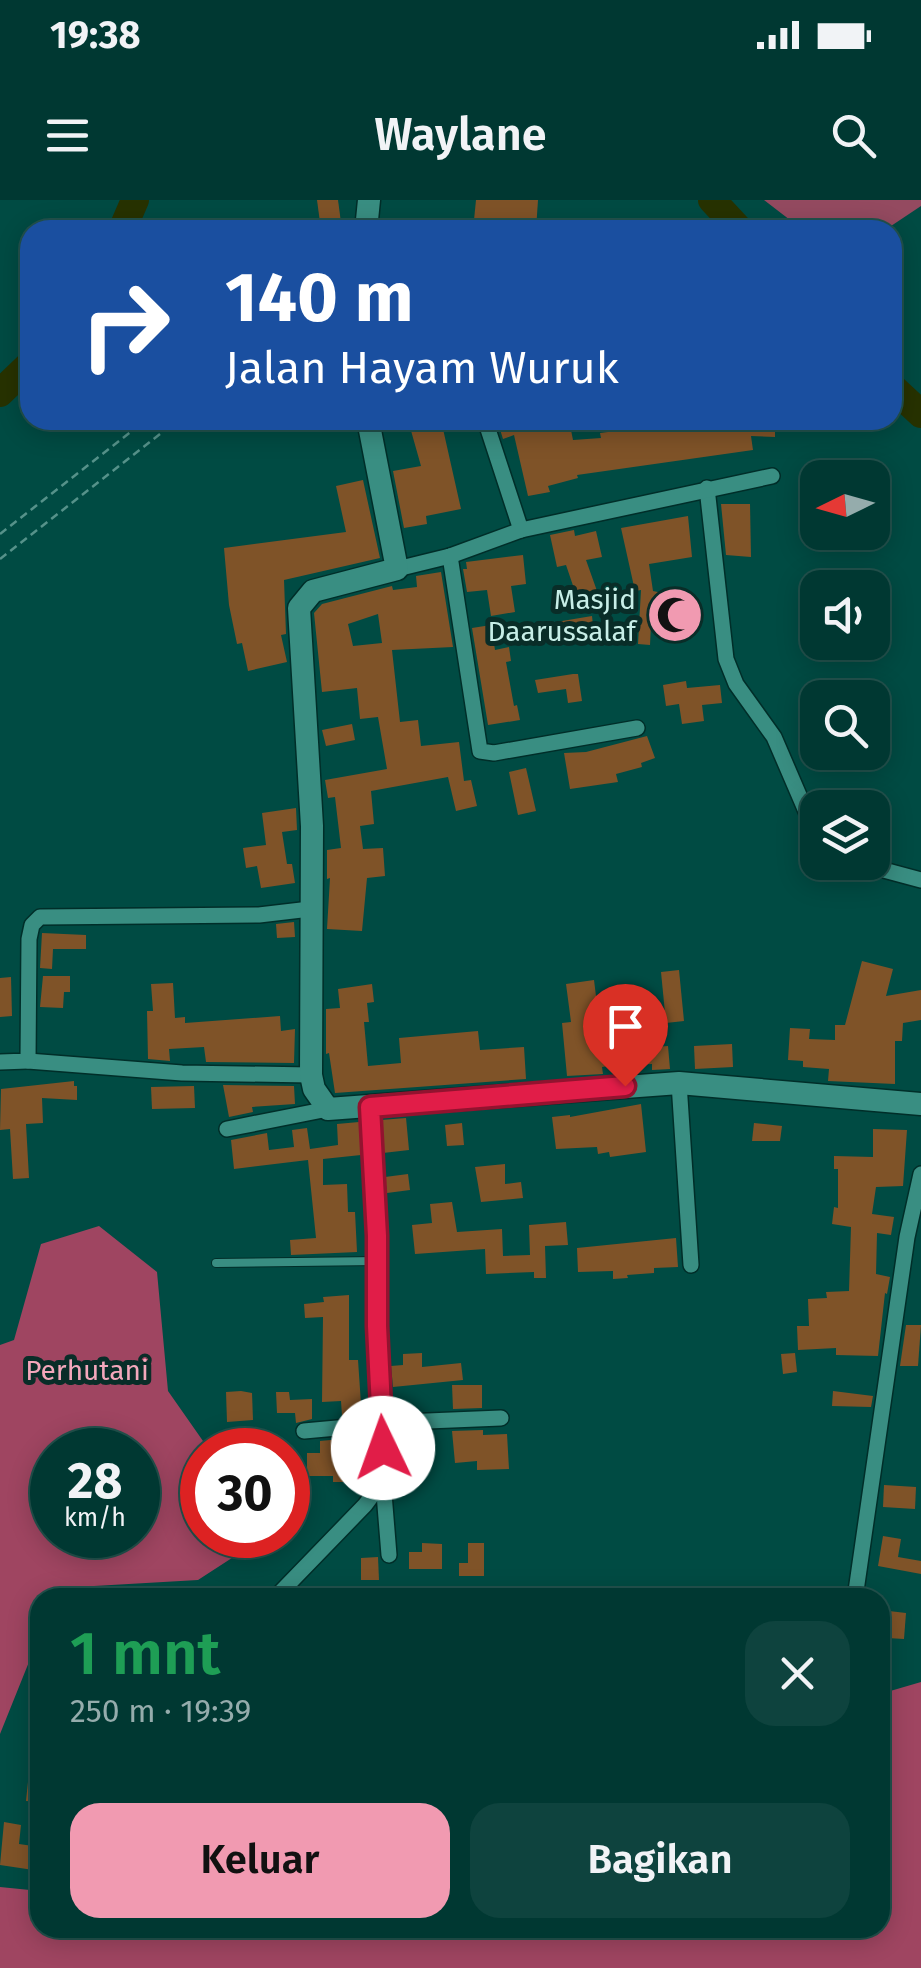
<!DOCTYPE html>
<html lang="id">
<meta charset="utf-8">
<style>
body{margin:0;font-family:"Fira Sans",sans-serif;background:#0e433e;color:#f1f3f6;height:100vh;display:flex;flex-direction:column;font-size:38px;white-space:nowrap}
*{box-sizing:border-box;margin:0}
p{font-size:32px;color:#95acac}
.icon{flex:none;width:55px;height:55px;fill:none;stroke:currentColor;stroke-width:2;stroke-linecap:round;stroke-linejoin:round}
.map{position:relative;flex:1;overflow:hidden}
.side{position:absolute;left:30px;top:1388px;width:860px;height:350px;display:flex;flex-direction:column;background:#003832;border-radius:30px;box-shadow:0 5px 25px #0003,0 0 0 2px #22524d}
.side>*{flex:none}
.banner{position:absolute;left:20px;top:20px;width:882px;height:210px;border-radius:30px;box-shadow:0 5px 25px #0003,0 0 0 2px #22524d;background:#1a4fa0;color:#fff;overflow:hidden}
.needle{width:65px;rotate:265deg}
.buttons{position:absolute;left:800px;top:260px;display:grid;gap:20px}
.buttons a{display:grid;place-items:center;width:90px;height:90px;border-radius:20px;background:#003832;box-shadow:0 5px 25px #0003,0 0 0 2px #22524d;font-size:50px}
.speed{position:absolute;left:30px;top:1228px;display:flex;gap:20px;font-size:50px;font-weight:700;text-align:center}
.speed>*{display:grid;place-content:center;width:130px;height:130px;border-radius:50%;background:#003832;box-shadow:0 5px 25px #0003,0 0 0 2px #22524d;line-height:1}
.speed small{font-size:25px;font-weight:400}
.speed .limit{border:15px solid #d22;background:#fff;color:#111}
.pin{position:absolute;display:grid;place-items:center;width:85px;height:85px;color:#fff;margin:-102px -42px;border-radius:50% 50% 50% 0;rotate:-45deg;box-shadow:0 0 10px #0007}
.pin .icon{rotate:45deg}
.me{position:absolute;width:110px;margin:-55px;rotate:357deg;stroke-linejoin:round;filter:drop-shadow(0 0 8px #0008)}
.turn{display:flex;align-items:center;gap:35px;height:210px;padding:0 40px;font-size:45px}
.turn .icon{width:130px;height:130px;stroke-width:2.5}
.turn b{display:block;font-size:70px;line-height:85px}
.round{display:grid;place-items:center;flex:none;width:105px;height:105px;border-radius:30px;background:#0e433e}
.overview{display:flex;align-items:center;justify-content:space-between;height:170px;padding:0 40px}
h1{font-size:60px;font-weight:600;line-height:75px;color:#1e9e55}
.cta{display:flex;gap:20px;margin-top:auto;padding:20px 40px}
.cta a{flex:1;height:115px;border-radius:30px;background:#f19ab1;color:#111;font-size:40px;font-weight:600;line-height:115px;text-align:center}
.cta a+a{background:#0e433e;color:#f1f3f6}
.status{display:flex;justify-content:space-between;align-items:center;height:70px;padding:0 50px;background:#003832;direction:ltr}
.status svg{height:28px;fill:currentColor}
header{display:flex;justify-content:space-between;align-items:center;height:130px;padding:0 40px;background:#003832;font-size:45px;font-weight:600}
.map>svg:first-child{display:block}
</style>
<div class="status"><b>19:38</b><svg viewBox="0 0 49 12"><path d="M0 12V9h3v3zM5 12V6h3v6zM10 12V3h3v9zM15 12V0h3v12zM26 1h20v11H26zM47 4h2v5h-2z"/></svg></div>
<header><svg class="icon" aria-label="menu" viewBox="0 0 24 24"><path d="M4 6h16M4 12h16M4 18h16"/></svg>Waylane<svg class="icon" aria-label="search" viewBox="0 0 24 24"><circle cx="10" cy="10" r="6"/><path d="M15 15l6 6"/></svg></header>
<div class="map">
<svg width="921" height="1768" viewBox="0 0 921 1768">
<rect width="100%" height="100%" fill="#004b43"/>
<polygon fill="#944a60" points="764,0 921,0 921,6 885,30 803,30"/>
<g fill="#9f4561" fill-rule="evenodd">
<path d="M99,1026L157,1072L168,1191L203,1241L206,1250H202V1335H230L235,1356L198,1380L94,1386L83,1397L40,1398V1441L35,1447L0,1534V1145L14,1140L41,1044ZM52,1250H138V1335H52Z"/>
<polygon points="921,1482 921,1768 0,1768 0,1687 40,1691 40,1728 880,1728 880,1494"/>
</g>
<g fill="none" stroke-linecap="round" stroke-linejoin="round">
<g stroke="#273200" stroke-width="28">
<polyline points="712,0 740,30"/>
<polyline points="122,30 135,0"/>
<polyline points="892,187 921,214"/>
<polyline points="0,193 30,164"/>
</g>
</g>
<g fill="#7f5328" fill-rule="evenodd">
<polygon points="317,0 338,0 342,30 321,30"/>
<polygon points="476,0 538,0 536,30 473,30"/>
<polygon points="408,220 441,220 461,309 426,316 427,324 404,328 393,271 421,266"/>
<polygon points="497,220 569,220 573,240 601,238 600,233 624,230 623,220 775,220 775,237 751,236 753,250 577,275 578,278 548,286 550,292 528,296 514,235 503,239"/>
<polygon points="363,280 380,358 284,380 286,434 281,435 287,462 248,471 242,443 237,444 229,405 224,348 346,332 336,286"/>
<polygon points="721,304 750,304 751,357 726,355"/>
<polygon points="688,316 692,357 649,364 653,391 691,399 684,431 651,424 650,445 638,444 641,390 635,391 621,328"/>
<polygon points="574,330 575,336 596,331 602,357 586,360 602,405 582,412 566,365 557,367 550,335"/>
<polygon points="523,355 526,384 511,386 515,412 491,416 487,390 467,392 463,369 467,369 466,362"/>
<path d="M441,372L453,447L392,450L400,522L418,520L421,546L459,542L464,581L471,580L477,606L456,611L448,577L371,591L374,624L360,626L363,649L383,648L385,676L367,678L362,731L327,729L330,678L327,679V650L341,648L335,597L328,598L325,580L387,569L378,517L360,519L357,488L322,492L314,413L322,404L392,386L393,390L417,387L416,376ZM378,414L382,443L353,446L348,424Z"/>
<polygon points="592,416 595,443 577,445 576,437 546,440 544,424"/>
<polygon points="491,425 495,450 509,447 511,461 506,462 514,506 517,505 520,520 488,525 472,428"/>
<polygon points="573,474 578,474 582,501 568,503 566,489 538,493 535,480"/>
<polygon points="686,481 687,488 720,485 722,503 702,505 704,521 682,524 679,504 666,506 663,485"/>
<polygon points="352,524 355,540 326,546 322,530"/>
<polygon points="647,536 655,558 641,563 642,567 616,574 618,582 570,589 564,553 586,552"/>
<polygon points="526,568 536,611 518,615 509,572"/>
<polygon points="296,608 297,630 282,632 287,664 292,664 295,683 261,688 257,666 246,668 243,648 266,645 262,613"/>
<polygon points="294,722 295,737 277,738 276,724"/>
<polygon points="42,733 86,735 86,749 53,749 52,769 40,768"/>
<polygon points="862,761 893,769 886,796 921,790 921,820 903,823 902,841 895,841 895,884 828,881 829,869 803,867 803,861 788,860 790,828 810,829 809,839 835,840 835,825 845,825"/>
<polygon points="679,770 684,821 666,823 661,772"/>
<polygon points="43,776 70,776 70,792 64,792 63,808 40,807"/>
<polygon points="11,777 12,816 0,817 0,778"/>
<polygon points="594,780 596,796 616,792 623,830 614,835 616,865 602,867 603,874 567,876 562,823 571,822 566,784"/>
<polygon points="173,783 175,818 185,817 185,823 280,816 281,831 295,829 294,863 206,862 204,847 169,849 170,861 148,859 147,811 153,811 151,784"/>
<polygon points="372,784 374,802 367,803 369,822 364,822 368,866 401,863 399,838 478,831 480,850 524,847 526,879 335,893 329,853 326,854 326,809 340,808 338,789"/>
<polygon points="627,832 640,832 640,848 668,846 670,869 652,870 652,864 631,865"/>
<polygon points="732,844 733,867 695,869 694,846"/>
<polygon points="74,881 74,886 77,886 77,900 42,898 43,923 26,924 29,978 13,979 10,929 0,930 1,889"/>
<polygon points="223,885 294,886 295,904 252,907 253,912 229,917"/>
<polygon points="194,886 195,908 152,909 151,887"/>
<polygon points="641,904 646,952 610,957 609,952 598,954 597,947 556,949 552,917 570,915 570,917"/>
<polygon points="406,918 409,950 383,953 381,920"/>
<polygon points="359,922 361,955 323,959 323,985 347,984 348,1012 355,1012 357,1052 291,1055 290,1040 316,1038 308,960 234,969 231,940 267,933 269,950 294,947 292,930 307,928 310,949 338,945 337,924"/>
<polygon points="462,923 464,945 447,946 445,925"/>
<polygon points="754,923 782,926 780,941 752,941"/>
<polygon points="873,929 907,930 903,986 876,987 872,1014 894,1017 891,1035 877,1033 876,1074 890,1077 887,1094 885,1093 878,1156 836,1155 836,1148 798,1150 797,1126 809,1126 808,1099 827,1098 826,1092 849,1091 851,1027 832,1024 834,1007 838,1008 838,969 834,969 834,956 873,957"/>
<polygon points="505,964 505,984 521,982 523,998 481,1002 475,967"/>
<polygon points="408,974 410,990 387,993 385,977"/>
<polygon points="452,1002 457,1032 502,1029 503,1056 530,1055 529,1025 566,1022 568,1045 545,1046 546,1078 534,1078 534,1072 486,1074 485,1049 415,1054 412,1025 432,1023 430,1004"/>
<polygon points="676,1038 678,1067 654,1068 654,1073 627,1075 628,1078 613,1079 613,1071 578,1072 577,1048"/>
<polygon points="349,1095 349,1160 358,1160 361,1204 355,1204 355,1215 342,1216 341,1201 322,1202 323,1117 305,1118 304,1104 324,1102 323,1097"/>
<polygon points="906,1125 921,1125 918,1166 900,1166"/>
<polygon points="422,1153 422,1167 461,1163 463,1180 393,1187 391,1166 403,1165 403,1154"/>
<polygon points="795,1153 797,1172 783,1174 781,1154"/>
<polygon points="452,1185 482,1185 482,1208 453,1209"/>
<polygon points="241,1191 252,1193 253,1220 227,1222 226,1192"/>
<polygon points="833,1191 873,1196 871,1207 832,1206"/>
<polygon points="276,1192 289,1192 290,1200 312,1199 312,1219 296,1223 295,1213 277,1213"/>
<polygon points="483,1230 483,1235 507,1234 509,1269 477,1270 477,1261 455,1263 452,1231"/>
<polygon points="427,1232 428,1250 395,1250 395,1234"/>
<polygon points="373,1236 372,1277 368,1282 333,1282 333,1276 307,1276 307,1253 320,1253 320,1241"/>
<polygon points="884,1285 916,1287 915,1309 883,1307"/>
<polygon points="883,1336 901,1339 898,1357 921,1361 921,1374 878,1366"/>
<polygon points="422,1343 442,1344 442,1369 409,1369 409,1352 422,1352"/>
<polygon points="468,1343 484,1343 484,1376 459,1376 459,1363 468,1363"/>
<polygon points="378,1357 379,1380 361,1380 361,1358"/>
<polygon points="889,1411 906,1413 904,1439 887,1438"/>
<polygon points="31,1553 40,1553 40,1602 26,1601"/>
<polygon points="4,1622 21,1625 19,1644 40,1647 40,1671 0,1665"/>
</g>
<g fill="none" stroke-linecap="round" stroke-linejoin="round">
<g stroke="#002e29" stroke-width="10">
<g id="lane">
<polyline points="621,837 625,886"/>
<polyline points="216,1063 378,1061"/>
</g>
</g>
<g stroke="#002e29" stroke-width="18">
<g id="street">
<polyline points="485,220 521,330"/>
<polyline points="707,288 726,459 736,484 774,537 811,623 818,629"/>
<polyline points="450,356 480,551 494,553 637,528"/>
<polyline points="397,369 450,356 521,330 772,276"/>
<polyline points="854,662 921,680"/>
<polyline points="28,861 182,873 311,875"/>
<polyline points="0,862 28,861 29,739 32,725 40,717 259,715 310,709"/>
<polyline points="679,883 691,1065"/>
<polyline points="369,907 377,1036 377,1126 384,1224 383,1281 389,1355"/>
<polyline points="227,929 328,909"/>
<polyline points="304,1231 403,1222 501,1218"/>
<polyline points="275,1398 365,1305 383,1281"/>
<polyline points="855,1398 907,1037 921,974"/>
</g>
</g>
<g stroke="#002e29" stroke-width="25">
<g id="secondary">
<polyline points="366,30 369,0"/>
<polyline points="368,220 397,369 313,391 299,408 312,626 311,875 314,889 328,909 679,883 921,904"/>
</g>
</g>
<g stroke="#56928a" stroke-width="2.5" stroke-dasharray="8 5" stroke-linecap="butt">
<polyline points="0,334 146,220"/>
<polyline points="0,359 178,220"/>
</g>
<use href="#lane" stroke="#398e82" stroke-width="8"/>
<use href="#street" stroke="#398e82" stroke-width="15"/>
<use href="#secondary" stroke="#398e82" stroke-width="22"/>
</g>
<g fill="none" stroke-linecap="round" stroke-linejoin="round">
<g stroke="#92132f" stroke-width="25">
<polyline id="route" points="383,1248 377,1126 377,1036 370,907 625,886"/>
</g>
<use href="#route" stroke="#e11d48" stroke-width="18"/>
</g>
<defs>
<g id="mosque-disc" transform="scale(2.875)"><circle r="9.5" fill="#f19ab1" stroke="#092d28"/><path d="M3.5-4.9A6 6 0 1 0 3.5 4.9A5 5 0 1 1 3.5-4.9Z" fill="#111"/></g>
</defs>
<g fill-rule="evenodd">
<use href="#mosque-disc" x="675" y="415"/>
</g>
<g text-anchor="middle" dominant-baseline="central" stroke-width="10" stroke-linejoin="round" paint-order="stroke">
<g font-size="28" fill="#c7eee7" stroke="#092d28" text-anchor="end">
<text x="636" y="399">Masjid<tspan x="636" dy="32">Daarussalaf</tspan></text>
</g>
<g font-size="28" fill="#f4a8bc" stroke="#092d28">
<text x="87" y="1170">Perhutani</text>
</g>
</g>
</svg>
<div class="buttons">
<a><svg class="needle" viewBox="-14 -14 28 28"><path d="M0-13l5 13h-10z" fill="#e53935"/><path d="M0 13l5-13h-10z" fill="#95acac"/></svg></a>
<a><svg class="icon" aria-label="sound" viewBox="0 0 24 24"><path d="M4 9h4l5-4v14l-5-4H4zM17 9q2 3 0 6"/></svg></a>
<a><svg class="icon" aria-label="search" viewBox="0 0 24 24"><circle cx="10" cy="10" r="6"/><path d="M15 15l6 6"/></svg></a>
<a><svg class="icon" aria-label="layers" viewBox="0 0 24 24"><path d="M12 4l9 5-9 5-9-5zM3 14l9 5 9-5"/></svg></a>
</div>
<div class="speed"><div>28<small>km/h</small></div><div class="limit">30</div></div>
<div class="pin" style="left:625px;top:886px;background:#d93025"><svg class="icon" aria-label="arrive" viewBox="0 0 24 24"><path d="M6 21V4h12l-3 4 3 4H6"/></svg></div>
<svg class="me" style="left:383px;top:1248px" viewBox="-20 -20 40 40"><circle r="19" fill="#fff"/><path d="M0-13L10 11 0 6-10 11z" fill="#e11d48"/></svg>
<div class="banner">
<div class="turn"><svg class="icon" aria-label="right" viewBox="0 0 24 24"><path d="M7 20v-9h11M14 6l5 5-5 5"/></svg><div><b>140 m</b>Jalan Hayam Wuruk</div></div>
</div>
<section class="side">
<div class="overview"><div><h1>1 mnt</h1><p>250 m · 19:39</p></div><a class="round"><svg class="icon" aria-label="close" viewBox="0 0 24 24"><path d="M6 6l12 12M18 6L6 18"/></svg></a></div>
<div class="cta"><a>Keluar</a><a>Bagikan</a></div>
</section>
</div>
